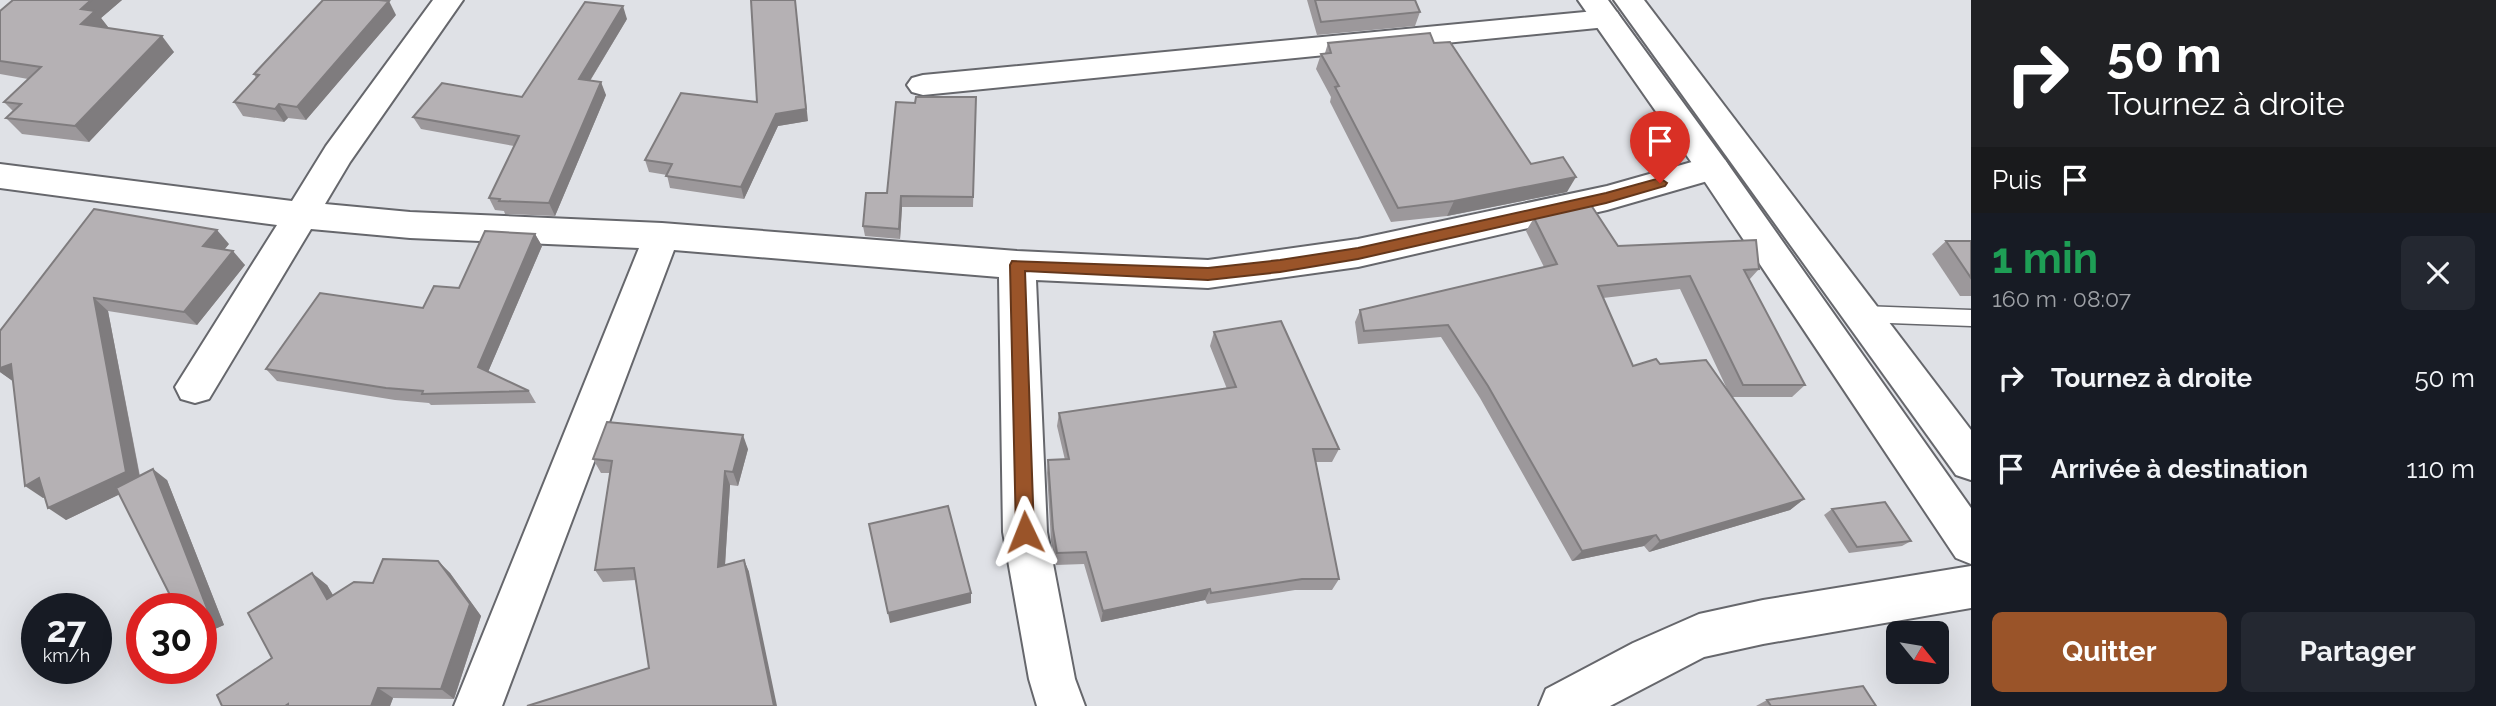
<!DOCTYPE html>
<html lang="fr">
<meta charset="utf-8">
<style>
body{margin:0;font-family:Raleway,sans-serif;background:#242831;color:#f1f3f6;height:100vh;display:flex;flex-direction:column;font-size:26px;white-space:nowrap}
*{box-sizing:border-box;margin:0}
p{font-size:23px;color:#9ea1a6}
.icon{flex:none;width:38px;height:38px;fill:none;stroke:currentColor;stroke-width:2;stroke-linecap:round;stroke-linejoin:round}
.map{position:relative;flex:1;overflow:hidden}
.details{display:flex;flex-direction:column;background:#171b24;width:525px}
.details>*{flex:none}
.top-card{background:#202124;color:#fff;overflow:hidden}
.needle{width:46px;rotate:120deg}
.fabs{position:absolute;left:1886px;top:621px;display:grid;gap:14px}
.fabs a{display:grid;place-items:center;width:63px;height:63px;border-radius:10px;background:#171b24;box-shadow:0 7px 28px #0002;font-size:35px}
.speed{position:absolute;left:21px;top:593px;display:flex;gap:14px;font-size:35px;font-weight:700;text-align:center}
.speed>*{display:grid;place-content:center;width:91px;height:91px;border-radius:50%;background:#171b24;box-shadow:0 7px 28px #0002;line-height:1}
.speed small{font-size:18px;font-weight:400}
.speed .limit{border:10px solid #d22;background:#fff;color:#111}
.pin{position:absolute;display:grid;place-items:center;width:60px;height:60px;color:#fff;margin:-72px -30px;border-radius:50% 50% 50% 0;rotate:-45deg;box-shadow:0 0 7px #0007}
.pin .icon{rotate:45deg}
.me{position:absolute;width:77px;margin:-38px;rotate:358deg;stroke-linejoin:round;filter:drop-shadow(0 0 5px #0008)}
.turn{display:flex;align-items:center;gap:24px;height:147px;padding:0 21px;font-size:32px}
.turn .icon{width:91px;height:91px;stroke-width:2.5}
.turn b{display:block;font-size:49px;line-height:60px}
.then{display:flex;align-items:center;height:66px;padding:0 21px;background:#0003;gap:14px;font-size:26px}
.round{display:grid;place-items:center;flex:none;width:74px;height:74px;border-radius:10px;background:#242831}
.summary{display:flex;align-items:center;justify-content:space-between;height:119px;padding:0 21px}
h1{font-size:42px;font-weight:700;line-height:52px;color:#1e9e55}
.primary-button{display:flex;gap:14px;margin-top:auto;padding:14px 21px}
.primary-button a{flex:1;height:80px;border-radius:10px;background:#9a5429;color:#fff;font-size:28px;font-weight:700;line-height:80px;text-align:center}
.primary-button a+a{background:#242831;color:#f1f3f6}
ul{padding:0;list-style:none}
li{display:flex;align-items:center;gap:21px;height:91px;padding:0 21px}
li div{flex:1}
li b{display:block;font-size:26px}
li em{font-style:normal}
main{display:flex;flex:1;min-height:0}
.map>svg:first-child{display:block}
</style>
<main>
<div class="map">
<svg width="1971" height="706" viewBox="0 0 1971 706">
<rect width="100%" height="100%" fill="#dfe1e6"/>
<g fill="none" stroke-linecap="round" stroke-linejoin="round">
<g stroke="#66676c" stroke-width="3">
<polygon id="lane" points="1862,306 1971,310 1971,326 1862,322 1855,320 1852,314 1855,308"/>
</g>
<g stroke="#66676c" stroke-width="4">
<g id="street">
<polygon points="433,0 463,0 350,162 325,204 410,212 662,223 1017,251 1208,260 1358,239 1607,186 1713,156 1725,160 1730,168 1725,176 1607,210 1358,267 1208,288 1036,280 1047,532 1075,679 1085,706 1037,706 1029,679 1003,532 999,277 674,250 502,706 454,706 639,248 410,238 311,229 209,399 195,403 181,399 175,387 277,225 0,188 0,164 292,201 326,146"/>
<polygon points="1606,10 1617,12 1621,19 1617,26 923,95 912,92 907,85 912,78 923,75"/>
<polygon points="1971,566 1971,608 1763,644 1704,657 1610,706 1539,706 1546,689 1633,643 1699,614 1763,600"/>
</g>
</g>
<g stroke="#66676c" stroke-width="4">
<g id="secondary">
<polygon points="1578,0 1608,0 1725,160 1971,508 1971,564 1956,558 1701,176"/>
<polygon points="1614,0 1644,0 1971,430 1971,480 1956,475"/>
</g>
</g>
<use href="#lane" fill="#fff" fill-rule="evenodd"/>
<use href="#street" fill="#fff" fill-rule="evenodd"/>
<use href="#secondary" fill="#fff" fill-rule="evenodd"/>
</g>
<g fill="#9c989b" fill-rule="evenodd">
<polygon points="13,0 122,0 101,18 108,27 107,28 174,52 89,142 22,134 6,118 13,111 4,102 28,79 0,74 0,11"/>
<polygon points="1307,0 1415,0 1420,12 1415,26 1317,35"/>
<polygon points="396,15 306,120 288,118 284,122 243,116 234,102 256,78 254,74"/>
<polygon points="627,19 590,81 606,95 555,216 505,214 504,211 495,210 489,198 514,146 421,129 413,117 522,97"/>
<polygon points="1328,43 1434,43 1531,164 1567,192 1447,216 1391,222 1330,102 1331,97 1316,69 1321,54 1325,53"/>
<polygon points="681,93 808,121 778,126 744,199 670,188 667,175 649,172 645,160"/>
<polygon points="976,108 973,207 902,207 900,239 865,236 863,226 887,193"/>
<path d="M1534,218L1618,246L1759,269L1749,280L1805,385L1792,397H1732L1804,499L1790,510L1649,552L1644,546L1572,561L1480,398L1441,337L1358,344L1355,322L1360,310L1544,267L1526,231ZM1680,289L1728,391L1660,364L1633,366L1603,298Z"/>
<polygon points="535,234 542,246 488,372 529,391 536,403 431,405 429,403 395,400 277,381 266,369 423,308 459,288"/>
<polygon points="1946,241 1971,241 1971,296 1960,296 1932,254"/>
<polygon points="229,244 224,249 245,265 197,325 108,311 140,476 167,480 224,625 201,635 201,609 120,494 66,520 45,497 43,498 13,381 0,372 0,331"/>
<polygon points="1214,332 1339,449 1332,462 1315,462 1339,579 1332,590 1295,590 1207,604 1205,600 1101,622 1084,564 1056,565 1051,541 1047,473 1048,460 1065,460 1057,426 1059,413 1227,389 1210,346"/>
<polygon points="748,449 738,486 730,485 725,566 744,560 749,572 649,668 636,580 603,582 595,570 610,473 601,473 593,459"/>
<polygon points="1832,509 1911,541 1902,546 1849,553 1824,515"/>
<polygon points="438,561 450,573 481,616 454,699 393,698 390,706 222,706 272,658 327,585 333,595 373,583"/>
<polygon points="1767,700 1876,706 1756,706"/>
</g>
<g fill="#7f7c7e">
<polygon points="91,0 122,0 101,18 108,27 94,40 81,24 81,9"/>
<polygon points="795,0 808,121 778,126 744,199 741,187"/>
<polygon points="389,1 396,15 306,120 297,107"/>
<polygon points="623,6 627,19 583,92 579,79"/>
<polygon points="162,36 174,52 89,142 75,126"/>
<polygon points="601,82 606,95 555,216 549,203"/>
<polygon points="279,104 288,118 284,122 275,109"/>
<polygon points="1576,177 1567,192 1447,216 1454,201"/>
<polygon points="901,196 902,207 900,239 899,229"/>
<polygon points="217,230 229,244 216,260 203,246"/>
<polygon points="535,234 542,246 485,379 478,367"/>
<polygon points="233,251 245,265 197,325 184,312"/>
<polygon points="94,298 108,311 141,484 66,520 48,508"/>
<polygon points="11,364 14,382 0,372 0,368"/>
<polygon points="743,435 748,449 738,486 733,472"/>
<polygon points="153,469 167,480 224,625 201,635 201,619"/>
<polygon points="725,471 730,485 724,580 718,567"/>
<polygon points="39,478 56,490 43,498 25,486"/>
<polygon points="1804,499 1790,510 1649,552 1660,541"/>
<polygon points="1656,535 1644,546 1572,561 1582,551"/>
<polygon points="744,560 749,572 777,706 774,706"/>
<polygon points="438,561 450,573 481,616 454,699 441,689"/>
<polygon points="312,573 327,585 342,611 327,599"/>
<polygon points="1210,589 1205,600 1101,622 1103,611"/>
<polygon points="971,593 971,603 890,623 888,613"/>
<polygon points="378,688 393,698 390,706 371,706"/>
</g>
<g fill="#b5b1b4" stroke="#7f7c7e" stroke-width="2">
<polygon points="13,0 91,0 81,9 95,11 81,24 162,36 75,126 6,118 21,104 4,102 41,67 0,61 0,11"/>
<polygon points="323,0 379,0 389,1 297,107 279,104 275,109 234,102 259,75 254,74"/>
<polygon points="751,0 795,0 806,109 776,114 741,187 666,176 672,164 645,160 681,93 757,102"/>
<polygon points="1315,0 1415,0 1420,12 1321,22"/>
<polygon points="585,2 623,6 579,79 601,82 549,203 499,201 500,199 489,198 519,136 413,117 442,83 522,97"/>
<polygon points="1430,33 1434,43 1450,42 1531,164 1563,157 1576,177 1454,201 1398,208 1335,87 1339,86 1321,54 1331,53 1328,43"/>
<polygon points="916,97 976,97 973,197 901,196 899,229 863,226 866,193 887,193 896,102 915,103"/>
<polygon points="1591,205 1618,246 1756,240 1759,269 1744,270 1805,385 1743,385 1690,276 1598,286 1633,366 1656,359 1660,364 1706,360 1804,499 1660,541 1656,535 1582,551 1488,386 1448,325 1364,331 1360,310 1557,264 1534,218"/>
<polygon points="94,209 217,230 203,246 233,251 184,312 94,298 126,472 48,508 39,478 25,486 11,364 0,368 0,331"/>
<polygon points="485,231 535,234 478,367 529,391 422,394 423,391 386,388 266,369 320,293 423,308 434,286 459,288"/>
<polygon points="1946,241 1971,241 1971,278"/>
<polygon points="1281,321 1339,449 1313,449 1339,579 1302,579 1211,593 1210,589 1103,611 1086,552 1057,553 1053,529 1048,460 1069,459 1059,413 1236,387 1214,332"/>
<polygon points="607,422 743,435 733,472 725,471 718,567 744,560 774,706 527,706 649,668 634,568 595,570 612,461 593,459"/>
<polygon points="153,469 210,616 201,619 201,609 177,609 116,488"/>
<polygon points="1885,502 1911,541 1857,547 1832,509"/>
<polygon points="948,506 971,593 888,613 869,524"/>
<polygon points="383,559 438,561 470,604 441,689 378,688 371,706 288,706 288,704 285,706 222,706 217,695 272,658 248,613 312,573 327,599 354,582 373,583"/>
<polygon points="1863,686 1876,706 1771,706 1767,700"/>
</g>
<polygon fill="#9a5429" stroke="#64371b" stroke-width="2" points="1660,178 1667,183 1665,186 1606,203 1358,259 1280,272 1208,280 1025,271 1034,532 1031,538 1025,540 1018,538 1016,532 1010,265 1012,261 1208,268 1280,260 1358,248 1606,193"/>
</svg>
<div class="fabs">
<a><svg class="needle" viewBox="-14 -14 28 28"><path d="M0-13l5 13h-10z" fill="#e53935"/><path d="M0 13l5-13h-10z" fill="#9ea1a6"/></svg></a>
</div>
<div class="speed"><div>27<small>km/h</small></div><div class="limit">30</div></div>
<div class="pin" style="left:1660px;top:183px;background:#d93025"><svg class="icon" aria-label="arrive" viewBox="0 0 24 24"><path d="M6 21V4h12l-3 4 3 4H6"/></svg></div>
<svg class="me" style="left:1025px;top:532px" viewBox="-20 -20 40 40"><path d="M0-17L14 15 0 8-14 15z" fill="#9a5429" stroke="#fff" stroke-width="4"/></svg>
</div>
<section class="details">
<div class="top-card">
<div class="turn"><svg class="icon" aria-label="right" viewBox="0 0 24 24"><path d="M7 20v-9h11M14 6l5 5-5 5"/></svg><div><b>50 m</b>Tournez à droite</div></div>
<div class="then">Puis<svg class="icon" aria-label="arrive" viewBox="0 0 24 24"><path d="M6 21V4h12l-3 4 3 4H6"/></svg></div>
</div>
<div class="summary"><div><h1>1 min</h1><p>160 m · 08:07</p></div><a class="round"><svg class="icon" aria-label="close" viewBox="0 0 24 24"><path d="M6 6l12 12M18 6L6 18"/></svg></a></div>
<ul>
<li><svg class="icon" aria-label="right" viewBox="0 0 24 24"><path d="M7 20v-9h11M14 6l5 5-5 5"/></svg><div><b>Tournez à droite</b></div><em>50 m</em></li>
<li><svg class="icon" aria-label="arrive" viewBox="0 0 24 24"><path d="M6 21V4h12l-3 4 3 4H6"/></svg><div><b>Arrivée à destination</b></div><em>110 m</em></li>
</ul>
<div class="primary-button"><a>Quitter</a><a>Partager</a></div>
</section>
</main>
